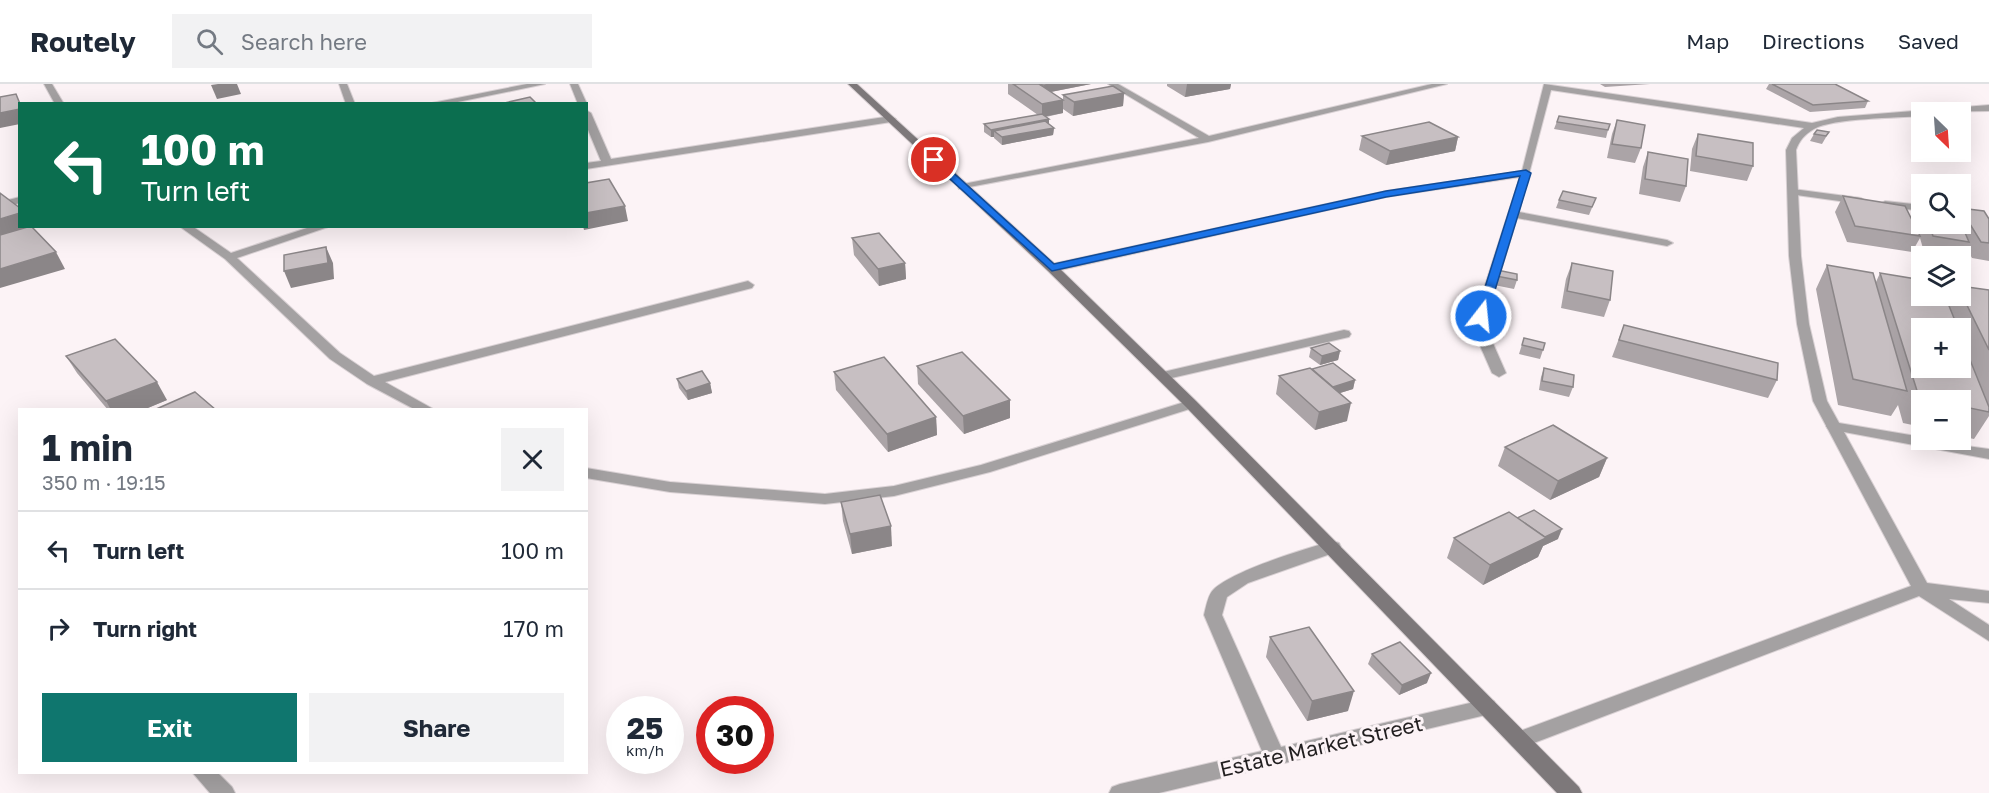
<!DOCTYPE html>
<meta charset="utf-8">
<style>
body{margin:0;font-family:"Golos Text",sans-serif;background:#f2f2f3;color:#1f2937;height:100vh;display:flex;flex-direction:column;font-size:22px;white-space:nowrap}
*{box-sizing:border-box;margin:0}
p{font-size:20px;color:#747a83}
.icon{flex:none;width:33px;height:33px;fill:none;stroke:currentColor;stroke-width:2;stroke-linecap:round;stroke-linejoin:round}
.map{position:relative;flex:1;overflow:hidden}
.side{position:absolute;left:18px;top:324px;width:570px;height:366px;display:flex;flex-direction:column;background:#fff;border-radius:0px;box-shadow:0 6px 24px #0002}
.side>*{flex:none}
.banner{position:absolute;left:18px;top:18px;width:570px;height:126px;border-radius:0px;box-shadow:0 6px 24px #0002;background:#0b6e4f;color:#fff;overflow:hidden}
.needle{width:39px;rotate:155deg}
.tools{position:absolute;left:1911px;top:18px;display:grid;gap:12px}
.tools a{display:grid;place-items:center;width:60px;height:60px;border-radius:0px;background:#fff;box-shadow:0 6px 24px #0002;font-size:30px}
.speed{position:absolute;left:606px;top:612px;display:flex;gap:12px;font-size:30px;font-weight:700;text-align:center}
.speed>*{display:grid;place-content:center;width:78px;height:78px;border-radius:50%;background:#fff;box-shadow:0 6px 24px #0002;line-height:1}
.speed small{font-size:15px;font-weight:400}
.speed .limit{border:9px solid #d22;background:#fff;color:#111}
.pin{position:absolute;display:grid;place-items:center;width:51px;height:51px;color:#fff;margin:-26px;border:3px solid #fff;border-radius:50%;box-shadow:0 2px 6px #0007}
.me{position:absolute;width:66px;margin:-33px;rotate:16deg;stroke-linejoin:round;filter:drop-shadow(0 0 4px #0008)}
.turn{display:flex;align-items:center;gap:21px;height:126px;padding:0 24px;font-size:27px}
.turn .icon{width:78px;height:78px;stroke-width:2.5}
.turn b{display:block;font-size:42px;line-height:51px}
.round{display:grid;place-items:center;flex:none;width:63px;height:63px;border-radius:0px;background:#f2f2f3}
.head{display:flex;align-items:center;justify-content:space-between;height:102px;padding:0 24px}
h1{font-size:36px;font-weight:700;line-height:45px}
.cta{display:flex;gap:12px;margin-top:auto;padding:12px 24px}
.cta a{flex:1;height:69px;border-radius:0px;background:#0f766e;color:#fff;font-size:24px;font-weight:700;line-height:69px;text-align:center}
.cta a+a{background:#f2f2f3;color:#1f2937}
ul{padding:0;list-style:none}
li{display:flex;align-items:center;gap:18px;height:78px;padding:0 24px;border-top:2px solid #e0e1e3}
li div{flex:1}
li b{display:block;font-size:22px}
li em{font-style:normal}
header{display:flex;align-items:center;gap:36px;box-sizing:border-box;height:84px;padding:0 30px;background:#fff;border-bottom:2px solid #e0e1e3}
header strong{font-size:28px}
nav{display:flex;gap:33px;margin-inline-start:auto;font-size:21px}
.search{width:420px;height:54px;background:#f2f2f3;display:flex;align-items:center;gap:15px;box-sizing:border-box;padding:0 21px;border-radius:0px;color:#747a83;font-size:22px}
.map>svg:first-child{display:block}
</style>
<header>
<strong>Routely</strong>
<div class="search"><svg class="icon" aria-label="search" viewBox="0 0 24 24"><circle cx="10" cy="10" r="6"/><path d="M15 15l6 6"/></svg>Search here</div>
<nav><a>Map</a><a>Directions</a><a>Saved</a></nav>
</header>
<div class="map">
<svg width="1989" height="709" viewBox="0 0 1989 709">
<rect width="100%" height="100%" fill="#fcf3f6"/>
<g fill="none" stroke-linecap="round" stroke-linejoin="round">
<g stroke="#d9d1d4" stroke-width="2">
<g id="lane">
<polygon points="1793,105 1861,114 1866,117 1861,120 1789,110 1789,106"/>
<polygon points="1885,117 1922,121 1922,127 1881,122 1880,120"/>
<polygon points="1833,338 1922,353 1922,356 1989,365 1989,375 1828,345 1826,342 1828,339"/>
</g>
</g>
<g stroke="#d9d1d4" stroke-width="2">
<g id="street">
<polygon points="44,0 52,0 64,20 55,20"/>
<polygon points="339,0 347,0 355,20 346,20"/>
<polygon points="527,0 545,0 448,20 427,20"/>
<polygon points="570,0 578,0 587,20 586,21 586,20 578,20"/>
<polygon points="1108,0 1118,0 1209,52 1432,0 1447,0 1208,58 959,105 958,103 963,100 1199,54"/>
<path d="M1544,0L1812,39L1838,33L1989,21V27L1922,28V32C1897,34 1833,34 1814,45C1805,50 1799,57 1796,66L1801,172L1809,240L1827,317L1927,499L1989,507V519L1949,515L1989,541V557L1919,512L1526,662L1519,664L1512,662L1509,656L1512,650L1911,502L1813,317L1797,240L1789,172L1786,66L1792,54L1804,44L1551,6L1519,128L1667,156L1673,159L1667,162L1517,134L1487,232L1488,248L1506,289L1499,293L1492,289L1474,248L1475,232L1520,93L1386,113L1052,188L1046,184L1052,180L1386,107L1522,87Z"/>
<polygon points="586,26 591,29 611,75 891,32 896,35 891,38 586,85 586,79 601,77 586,41"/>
<polygon points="20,113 20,119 0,124 0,118"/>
<polygon points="179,142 192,142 231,169 313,142 331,142 237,174 340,269 374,292 748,197 754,201 752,204 385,298 435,326 416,326 367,300 330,275 225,175"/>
<polygon points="1344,246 1349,247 1351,250 1349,253 1163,296 1156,292 1163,288"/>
<polygon points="1191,316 1198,320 1196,323 990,388 894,412 825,420 670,408 586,394 586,384 670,398 825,410 894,402 981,381"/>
<path d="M1333,457L1339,459L1341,463L1339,467L1248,499L1227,513L1222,531L1281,663L1487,615L1494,617L1497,623L1494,629L1159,709H1109L1112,703L1120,700L1262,667L1204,531C1206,523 1208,510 1214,505C1235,486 1304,465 1333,457Z"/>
<polygon points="192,688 217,688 232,703 235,709 210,709"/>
</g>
</g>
<g stroke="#d9d1d4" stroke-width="2">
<polygon id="secondary" points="848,0 857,0 1056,181 1196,317 1579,703 1582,709 1557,709 1186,323 1048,187"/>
</g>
<use href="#lane" fill="#a4a1a2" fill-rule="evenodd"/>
<use href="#street" fill="#a4a1a2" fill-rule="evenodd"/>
<use href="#secondary" fill="#7d787a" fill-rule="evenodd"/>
</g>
<g fill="#aba4a7" fill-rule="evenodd">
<polygon points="1008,0 1091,0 1051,8 1063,16 1063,11 1124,9 1123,22 1073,32 1063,25 1063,29 1046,33 1049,41 1054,44 1053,51 1002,61 994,54 994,53 991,53 984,48 984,40 1038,31 1008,10"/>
<polygon points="1167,0 1231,0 1230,5 1185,13 1167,2"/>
<polygon points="1600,0 1650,0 1605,3"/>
<polygon points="1769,0 1835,0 1868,17 1865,24 1810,28 1766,5"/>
<polygon points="1559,32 1608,46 1606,54 1554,45"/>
<polygon points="1617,36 1641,64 1635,79 1607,74 1612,50"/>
<polygon points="1829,48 1822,60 1810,57 1814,50"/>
<polygon points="1698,50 1753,82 1747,97 1690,87 1692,65"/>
<polygon points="1362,52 1458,53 1455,67 1386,81 1359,66"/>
<polygon points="1648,68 1686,102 1680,118 1639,110 1643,83"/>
<polygon points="1843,112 1916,144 1915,140 1922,129 1922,140 1960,140 1960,124 1989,135 1989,177 1972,174 1966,163 1960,172 1950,172 1924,168 1920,154 1912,168 1847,158 1835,128"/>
<polygon points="1596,114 1589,131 1556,124 1559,116"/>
<polygon points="852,154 905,179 906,195 879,202 854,171"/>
<polygon points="1572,179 1610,216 1604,233 1561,224 1566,195"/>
<path d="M1827,181L1876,198L1880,189L1948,218L1951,212H1960V202L1989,206V332L1974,355L1960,352V316H1922V343L1903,339L1898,321L1891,332L1838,321L1816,205ZM1922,244H1960V284Z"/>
<polygon points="1497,186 1517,196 1514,205 1494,201"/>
<polygon points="1624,241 1777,296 1768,314 1612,273"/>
<polygon points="1524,254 1543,266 1540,275 1519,270"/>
<polygon points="1311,264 1340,267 1338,276 1320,281 1309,273"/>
<polygon points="66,272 167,316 143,326 108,326 77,289"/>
<polygon points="917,282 1010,316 1010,334 964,350 918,300"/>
<polygon points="1544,284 1573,303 1569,313 1539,306 1541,293"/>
<polygon points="1312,285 1355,296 1353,305 1340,309 1347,337 1315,346 1276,310 1279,292"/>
<polygon points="834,288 936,333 937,351 888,368 836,306"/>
<polygon points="677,295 710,299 712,309 688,316 679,304"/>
<polygon points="1505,363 1607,374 1599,393 1550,416 1498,382"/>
<polygon points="841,418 892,462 852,470 843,437"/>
<polygon points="1517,434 1558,455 1543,462 1538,473 1483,501 1447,474 1454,454"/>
<polygon points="1270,553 1348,627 1307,637 1266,573"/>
<polygon points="1372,570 1427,599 1399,611 1368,580"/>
</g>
<g fill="#8b8688">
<polygon points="218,0 237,0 241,10 217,15 211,1"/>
<polygon points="1056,0 1091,0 1040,10 1040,3"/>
<polygon points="1187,0 1231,0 1230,5 1185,13"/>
<polygon points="1124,9 1123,22 1073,32 1074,18"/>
<polygon points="1063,16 1063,29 1042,33 1042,20"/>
<polygon points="20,25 20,40 0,44 0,29"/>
<polygon points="1049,35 1049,43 994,47 994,53 991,53 991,46"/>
<polygon points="1054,44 1053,51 1002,61 1002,53"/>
<polygon points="1458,53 1455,67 1386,81 1390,67"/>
<polygon points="625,122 628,137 584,146 583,142 586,142 586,129"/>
<polygon points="20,129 20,142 33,143 0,153 0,135"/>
<polygon points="326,163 333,179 334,195 291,204 284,187"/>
<polygon points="56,168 65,185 0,204 0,185"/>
<polygon points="905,179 906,195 879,202 878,185"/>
<polygon points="1340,267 1338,276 1320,281 1322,272"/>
<polygon points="1355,296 1353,305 1327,313 1329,304"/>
<polygon points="157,298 167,316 143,326 111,326 106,317"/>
<polygon points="710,299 712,309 688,316 686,307"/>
<polygon points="1010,316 1010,334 964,350 963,332"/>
<polygon points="1351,319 1347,337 1315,346 1319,328"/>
<polygon points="936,333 937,351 888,368 887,350"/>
<polygon points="1607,374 1599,393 1550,416 1558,397"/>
<polygon points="891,442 892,462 852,470 850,450"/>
<polygon points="1562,445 1558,455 1543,462 1538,473 1483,501 1490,481 1538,456"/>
<polygon points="1431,589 1427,599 1399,611 1402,601"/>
<polygon points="1354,607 1348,627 1307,637 1312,617"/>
</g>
<g fill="#c7bfc2" stroke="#8b8688" stroke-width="1.5">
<polygon points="1013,0 1039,0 1063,16 1042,20"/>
<polygon points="1039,0 1056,0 1043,2"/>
<polygon points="1772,0 1835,0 1868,17 1813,21"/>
<polygon points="1113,2 1124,9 1074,18 1063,11"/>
<polygon points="16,10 20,20 20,25 0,29 0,13"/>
<polygon points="530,13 537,20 500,20"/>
<polygon points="1042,30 1049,35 991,46 984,40"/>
<polygon points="1559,32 1610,40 1608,46 1557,38"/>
<polygon points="1617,36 1645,41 1641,64 1612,60"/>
<polygon points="1045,37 1054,44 1002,53 994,47"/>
<polygon points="1429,38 1458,53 1390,67 1362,52"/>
<polygon points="1817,46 1829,48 1826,52 1814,50"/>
<polygon points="1698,50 1753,59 1753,82 1696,72"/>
<polygon points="1648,68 1688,75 1686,102 1645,95"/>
<polygon points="609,95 625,122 586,129 586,99"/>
<polygon points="1563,107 1596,114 1592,123 1559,116"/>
<polygon points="0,109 20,124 20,129 0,135"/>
<polygon points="1843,112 1905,122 1920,152 1855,142"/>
<polygon points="1960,124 1984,127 1989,135 1989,159 1981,158"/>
<polygon points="1960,137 1969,158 1933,152 1929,140 1960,140"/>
<polygon points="31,142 56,168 0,185 0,151"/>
<polygon points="879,149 905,179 878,185 852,154"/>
<polygon points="326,163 328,179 284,187 284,171"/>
<polygon points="1572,179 1613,187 1610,216 1567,207"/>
<polygon points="1827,181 1873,189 1907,307 1853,295"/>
<polygon points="1497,186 1517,190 1517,196 1496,192"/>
<polygon points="1880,189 1922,196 1922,212 1945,212 1958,244 1922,244 1922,284 1960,284 1960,251 1989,323 1989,328 1960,322 1960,316 1933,316 1919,313"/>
<polygon points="1960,202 1989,206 1989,266 1960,207"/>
<polygon points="1624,241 1778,279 1777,296 1619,256"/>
<polygon points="1524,254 1545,259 1543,266 1522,261"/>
<polygon points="115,255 157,298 106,317 66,272"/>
<polygon points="1329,259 1340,267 1322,272 1311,264"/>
<polygon points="962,268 1010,316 963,332 917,282"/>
<polygon points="884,273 936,333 887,350 834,288"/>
<polygon points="1333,279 1355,296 1333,303 1312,285"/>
<polygon points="1310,284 1351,319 1319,328 1279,292"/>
<polygon points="1544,284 1574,291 1573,303 1542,297"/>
<polygon points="702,287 710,299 686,307 677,295"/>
<polygon points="195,308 216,326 154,326"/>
<polygon points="1553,341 1607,374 1558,397 1505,363"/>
<polygon points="880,411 891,442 850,450 841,418"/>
<polygon points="1534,426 1562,445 1545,453 1517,434"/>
<polygon points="1509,428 1546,454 1490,481 1454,454"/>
<polygon points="1309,543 1354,607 1312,617 1270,553"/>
<polygon points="1400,558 1431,589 1402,601 1372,570"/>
</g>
<polygon fill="#1a73e8" stroke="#114b97" stroke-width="1.5" points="931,74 937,74 1054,180 1386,107 1526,86 1531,89 1487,232 1481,236 1476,232 1520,92 1386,113 1052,187 931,78"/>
<g text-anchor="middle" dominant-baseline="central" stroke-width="6" stroke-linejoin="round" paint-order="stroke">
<g font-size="21" fill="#221f20" stroke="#fcf3f6">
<text transform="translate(1321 662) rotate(-13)">Estate Market Street</text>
</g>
</g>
</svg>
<div class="tools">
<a><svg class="needle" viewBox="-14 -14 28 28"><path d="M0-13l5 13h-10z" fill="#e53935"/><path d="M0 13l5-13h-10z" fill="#747a83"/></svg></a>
<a><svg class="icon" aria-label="search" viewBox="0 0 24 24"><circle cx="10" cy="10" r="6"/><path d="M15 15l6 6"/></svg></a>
<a><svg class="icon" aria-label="layers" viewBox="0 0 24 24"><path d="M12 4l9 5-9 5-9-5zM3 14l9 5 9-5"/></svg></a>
<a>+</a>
<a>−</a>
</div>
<div class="speed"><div>25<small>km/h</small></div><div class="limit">30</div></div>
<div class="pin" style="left:934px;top:76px;background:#d93025"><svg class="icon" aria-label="arrive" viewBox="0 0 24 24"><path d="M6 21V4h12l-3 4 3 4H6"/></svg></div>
<svg class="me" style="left:1481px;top:232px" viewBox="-20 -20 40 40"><circle r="17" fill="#1a73e8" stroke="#fff" stroke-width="3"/><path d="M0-11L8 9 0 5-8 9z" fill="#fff"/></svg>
<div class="banner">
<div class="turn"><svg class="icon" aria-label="left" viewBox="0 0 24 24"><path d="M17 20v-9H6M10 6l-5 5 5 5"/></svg><div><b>100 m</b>Turn left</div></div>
</div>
<section class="side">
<div class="head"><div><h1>1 min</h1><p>350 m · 19:15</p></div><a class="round"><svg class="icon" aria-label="close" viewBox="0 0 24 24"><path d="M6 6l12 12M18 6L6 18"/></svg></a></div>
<ul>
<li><svg class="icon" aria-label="left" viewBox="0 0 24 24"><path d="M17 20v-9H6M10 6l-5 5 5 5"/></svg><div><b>Turn left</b></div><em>100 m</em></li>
<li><svg class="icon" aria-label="right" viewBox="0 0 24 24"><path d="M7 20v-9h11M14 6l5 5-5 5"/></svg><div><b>Turn right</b></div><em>170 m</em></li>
</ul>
<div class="cta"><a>Exit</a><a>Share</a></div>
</section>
</div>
